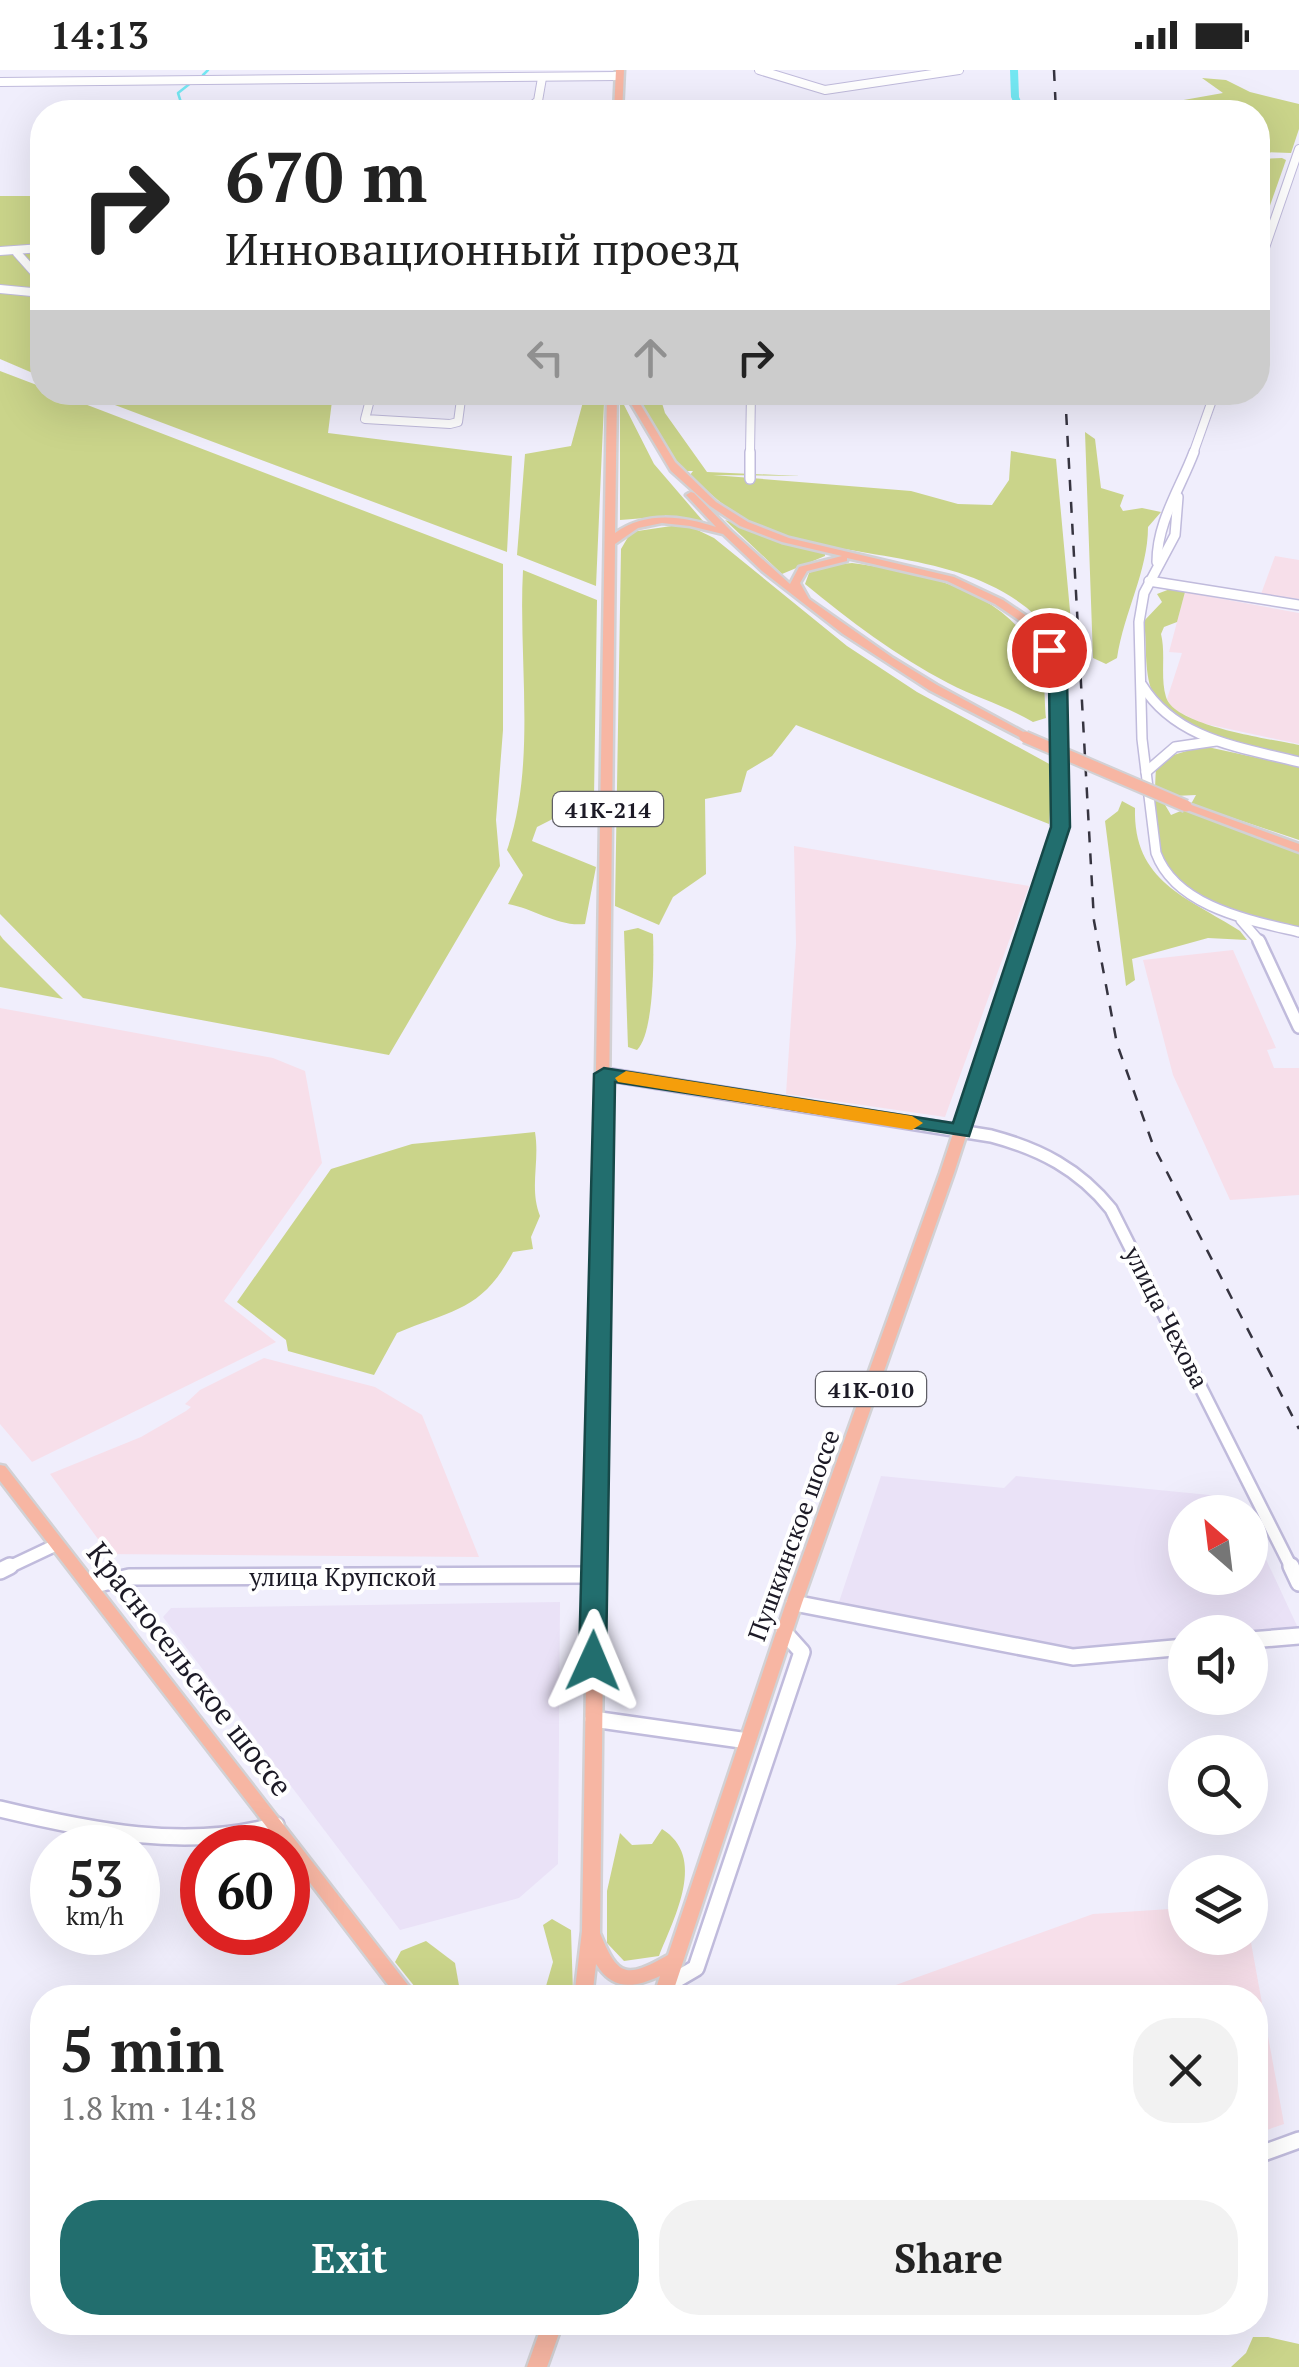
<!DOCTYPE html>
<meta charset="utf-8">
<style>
body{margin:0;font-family:"PT Serif",serif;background:#f2f2f2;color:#222;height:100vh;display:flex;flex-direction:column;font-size:38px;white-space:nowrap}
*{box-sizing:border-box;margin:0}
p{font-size:32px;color:#767676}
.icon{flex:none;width:55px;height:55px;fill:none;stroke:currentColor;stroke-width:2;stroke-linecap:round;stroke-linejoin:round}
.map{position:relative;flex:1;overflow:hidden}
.drawer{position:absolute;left:30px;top:1915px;width:1238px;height:350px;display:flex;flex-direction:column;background:#fff;border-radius:40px;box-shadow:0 10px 40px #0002}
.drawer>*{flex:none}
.hud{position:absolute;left:30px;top:30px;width:1240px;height:305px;border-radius:40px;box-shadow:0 10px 40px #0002;background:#fff;color:#222;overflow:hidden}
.needle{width:65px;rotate:332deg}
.tools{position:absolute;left:1168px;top:1425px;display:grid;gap:20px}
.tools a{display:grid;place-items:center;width:100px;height:100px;border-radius:50%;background:#fff;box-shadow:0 10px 40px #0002;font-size:50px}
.speed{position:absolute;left:30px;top:1755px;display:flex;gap:20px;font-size:50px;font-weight:700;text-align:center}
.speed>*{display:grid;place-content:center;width:130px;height:130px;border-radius:50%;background:#fff;box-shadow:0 10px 40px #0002;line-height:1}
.speed small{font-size:25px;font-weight:400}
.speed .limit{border:15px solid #d22;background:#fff;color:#111}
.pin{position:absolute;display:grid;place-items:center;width:85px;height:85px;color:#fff;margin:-42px;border:5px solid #fff;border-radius:50%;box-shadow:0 2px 10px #0007}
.me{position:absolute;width:110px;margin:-55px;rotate:1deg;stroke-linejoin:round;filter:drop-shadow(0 0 8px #0008)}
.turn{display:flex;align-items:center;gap:35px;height:210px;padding:0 30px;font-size:45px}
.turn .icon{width:130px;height:130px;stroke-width:2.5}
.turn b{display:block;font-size:70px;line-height:85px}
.lanes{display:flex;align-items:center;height:95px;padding:0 30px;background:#0003;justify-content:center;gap:50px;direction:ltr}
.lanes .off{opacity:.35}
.round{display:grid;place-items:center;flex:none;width:105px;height:105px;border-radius:40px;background:#f2f2f2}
.head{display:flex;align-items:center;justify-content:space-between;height:170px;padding:0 30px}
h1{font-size:60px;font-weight:800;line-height:75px}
.cta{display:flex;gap:20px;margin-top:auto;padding:20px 30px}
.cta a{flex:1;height:115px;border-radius:40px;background:#226e6e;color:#fff;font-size:40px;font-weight:800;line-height:115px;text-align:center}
.cta a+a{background:#f2f2f2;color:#222}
.status{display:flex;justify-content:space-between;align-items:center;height:70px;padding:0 50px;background:#fff;direction:ltr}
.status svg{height:28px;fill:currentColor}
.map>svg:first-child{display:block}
</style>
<div class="status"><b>14:13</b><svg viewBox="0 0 49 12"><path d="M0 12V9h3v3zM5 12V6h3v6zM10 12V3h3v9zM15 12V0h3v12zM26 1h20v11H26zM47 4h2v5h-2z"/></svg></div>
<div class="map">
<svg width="1299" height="2297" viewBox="0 0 1299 2297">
<rect width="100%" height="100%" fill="#f0eefc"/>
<g fill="#eae2f7">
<polygon points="881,1406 1004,1418 1016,1406 1230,1427 1241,1442 1185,1442 1185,1508 1250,1508 1250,1455 1299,1560 1185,1562 1185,1571 1075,1580 937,1557 839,1532"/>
<polygon points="560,1532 558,1794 519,1828 400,1860 163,1547 171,1538"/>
</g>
<g fill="#f7dfea">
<polygon points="1275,486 1299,490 1299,529 1261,524"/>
<polygon points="1185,522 1299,543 1299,674 1201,653 1173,639 1167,629 1182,583 1169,582"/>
<polygon points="794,776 1029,816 945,1047 786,1024 796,874"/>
<polygon points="1233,880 1276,978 1267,980 1274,998 1299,998 1299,1125 1230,1130 1173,1005 1143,890"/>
<polygon points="0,938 273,988 305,1001 322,1093 224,1231 276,1272 32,1392 0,1354"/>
<polygon points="264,1288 375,1317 422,1345 479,1487 99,1484 98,1469 50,1404 141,1367 186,1341 191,1337 185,1334 200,1320"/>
<polygon points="1185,1838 1185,1868 1250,1867 1284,2054 1255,2064 1255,1928 899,1928 893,1916 1093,1844"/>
</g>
<g fill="#cad48a">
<polygon points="1202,8 1226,10 1250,22 1299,34 1299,59 1291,83 1258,82 1258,42 1157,42 1178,31 1223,23"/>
<polygon points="1282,88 1286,90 1267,144 1258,143 1258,89"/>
<polygon points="0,126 42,126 42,307 0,289"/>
<polygon points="0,301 42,317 42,322 56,323 503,494 503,660 496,750 500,796 389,985 83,928 0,844"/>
<polygon points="83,323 333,323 328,363 512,386 507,482"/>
<path d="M638,323H659L665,343L707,402L801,406L713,405L911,421L958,434L992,435L1009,410L1011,381L1056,389L1076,606C1062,582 1049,556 1027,538C949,476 836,493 750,452C727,440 708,422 690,405L693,401H685C664,379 648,352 638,323Z"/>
<polygon points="620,327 654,394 703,451 671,446 620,450"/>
<polygon points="583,332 604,333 596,516 517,485 525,384 571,376"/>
<path d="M1085,362L1095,369L1101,418L1124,425L1120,436L1123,441L1142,438L1161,442L1148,457C1148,501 1124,542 1117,588L1106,594L1093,588Z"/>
<polygon points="725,450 825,483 825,486 782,504"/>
<polygon points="685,454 714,468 847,576 917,622 1053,696 1049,754 796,655 772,686 747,701 741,722 705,729 706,804 673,827 659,855 615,836 621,479 631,462"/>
<path d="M852,493C920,502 1006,519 1038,587C1046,603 1044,630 1046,648L1033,652C1004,635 977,628 948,613C896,586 850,551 805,514L809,503L823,496Z"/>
<path d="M523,500L597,530L594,728L537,757L532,771L596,797L585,854C558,857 535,839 508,834L523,805L507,780C537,693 518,591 523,500Z"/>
<path d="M1170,519L1185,522L1177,552L1164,557L1161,564C1166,584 1160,607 1166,627C1174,656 1271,669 1299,675V687C1260,676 1169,662 1152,621C1144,602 1147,572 1144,551L1162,532L1157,524Z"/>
<polygon points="1203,676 1299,697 1299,770 1191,734 1196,725 1174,726 1155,718 1156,696 1167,687"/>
<path d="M1153,729L1164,733L1171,745L1183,740L1299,782V857C1258,847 1200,839 1171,804C1155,785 1156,752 1153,729Z"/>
<path d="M1122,731L1135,738C1133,812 1187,827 1240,861L1247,870L1208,868L1132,889L1135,910L1126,916L1105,751L1118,741Z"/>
<path d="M638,858L653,864C654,890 654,963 637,980L628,977L624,861Z"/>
<polygon points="0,865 3,869 63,929 0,917"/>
<path d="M535,1062C540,1092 529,1118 540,1146L531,1167L533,1179L513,1182C482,1241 454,1239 397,1263L374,1305L288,1281L286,1270L237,1232L331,1099L412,1074Z"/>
<path d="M662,1759C707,1787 675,1846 659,1886L624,1891L607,1873V1821L620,1763L632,1775L652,1774Z"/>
<polygon points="552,1849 571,1860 573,1923 568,1927 549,1927 544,1923 553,1892 543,1855"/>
<polygon points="426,1871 455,1893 461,1927 423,1927 395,1892 401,1881"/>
<polygon points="1268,2267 1299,2274 1299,2297 1231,2297 1246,2283 1253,2267"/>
</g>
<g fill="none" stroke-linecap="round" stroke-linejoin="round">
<g stroke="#74e7f2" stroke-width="2.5">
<polyline points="203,5 208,0"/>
<polyline points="184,42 178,23 192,12"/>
</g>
<polygon fill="#74e7f2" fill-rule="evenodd" points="1010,0 1018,0 1019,27 1026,42 1018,42 1011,27"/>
<g stroke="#c0bbdc" stroke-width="10">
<g id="minor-far3">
<polyline points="759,0 825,20 959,0"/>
<polyline points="0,12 619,6"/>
<polyline points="524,42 538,31 542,8"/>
<polyline points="0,181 42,178"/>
<polyline points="17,183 42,211"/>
<polyline points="1258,198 1299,79"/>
<polyline points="0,219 42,223"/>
<polyline points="372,322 365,349 450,354 458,352 462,322"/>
<polyline points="750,384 751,322"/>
<polyline points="1193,384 1215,322"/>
</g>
</g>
<g stroke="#c0bbdc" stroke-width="12">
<g id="minor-far2">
<polyline points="750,409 750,382"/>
<path d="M1178,427L1175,465L1144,523L1139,552L1142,669L1156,783C1176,837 1249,850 1299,862"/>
<path d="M1157,492C1157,452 1180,419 1194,382"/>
<polyline points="1149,511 1299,535"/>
<path d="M1142,615C1176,670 1240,677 1299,692"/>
<polyline points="1146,702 1175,677 1216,671"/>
<polyline points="1241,850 1261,873"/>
</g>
</g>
<g stroke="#c0bbdc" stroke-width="16">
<g id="minor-far1">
<polyline points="1259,871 1299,957"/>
<path d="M604,1004L991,1066C1040,1079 1079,1099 1111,1139L1292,1499"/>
<polyline points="5,1499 58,1474"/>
</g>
</g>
<g stroke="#c0bbdc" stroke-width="20">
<g id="minor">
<polyline points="1291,1496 1299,1513"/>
<polyline points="0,1501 10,1496"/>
<polyline points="94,1515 129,1507 593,1505"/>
<polyline points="794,1533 1073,1587 1185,1577"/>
<polyline points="1250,1570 1299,1566"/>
<polyline points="593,1649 748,1671"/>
<path d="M0,1739C88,1760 187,1781 276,1755"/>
<polyline points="667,1915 696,1898 802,1582 784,1562"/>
<polyline points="1255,2086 1299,2070"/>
</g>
</g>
<g stroke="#d2d1d4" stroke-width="5">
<g id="major">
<polygon points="616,0 624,0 622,42 614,42"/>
<path d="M607,322H617L615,463C646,441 682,446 716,457L688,427L686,425L691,422L694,423L731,461L790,514L799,497L842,486L782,472L740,456L710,436L671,401L624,322H633L675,392L716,432L748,452L789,468L954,507L1003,530L1034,551L1054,580L1063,608L1066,757L954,1103L802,1533L671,1928H653L660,1906C634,1918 613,1921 596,1894L592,1928H574L582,1861ZM662,453L690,456L723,464L762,501L843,564L929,620L1025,670L1031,667L1029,665L937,615L893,588L809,529L800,513L807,501L847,491V488L947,511L995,534L1026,555L1044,580L1053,608L1054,757L940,1103L786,1533L668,1885C626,1909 618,1907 600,1863L615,474L638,458Z"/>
<polygon points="1186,733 1299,774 1299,782 1182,738 1182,734"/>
<polygon points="0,1395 5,1396 418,1928 398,1928 288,1784 288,1778 283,1778 0,1411"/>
<polygon points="543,2252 563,2252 547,2297 527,2297"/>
</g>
</g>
<use href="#minor-far3" stroke="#fff" stroke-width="8"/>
<use href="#minor-far2" stroke="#fff" stroke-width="9"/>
<use href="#minor-far1" stroke="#fff" stroke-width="11"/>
<use href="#minor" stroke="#fff" stroke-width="15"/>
<use href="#major" fill="#f7b6a3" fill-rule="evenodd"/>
<g stroke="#363440" stroke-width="2.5" stroke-dasharray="11 11" stroke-linecap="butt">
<polyline points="1054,0 1056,42"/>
<polyline points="1065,322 1094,851 1117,974 1153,1075 1299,1359"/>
</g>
<g stroke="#d2d1d4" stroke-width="15" stroke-linecap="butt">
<polyline id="major-bridge" points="1025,667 1186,736"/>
</g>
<use href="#major-bridge" stroke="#f7b6a3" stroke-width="11"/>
</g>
<polygon fill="#226e6e" stroke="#164848" stroke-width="2.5" points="1043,576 1055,576 1067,608 1070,757 969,1066 615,1012 606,1591 593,1601 583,1598 579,1591 594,1004 604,998 953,1053 1051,757 1049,608"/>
<polygon fill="#f59e0b" points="626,1001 912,1046 923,1053 912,1060 618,1012 615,1008"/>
<g text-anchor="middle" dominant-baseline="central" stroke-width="8" stroke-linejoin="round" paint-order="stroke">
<g fill="#fff" stroke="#605f67" stroke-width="2.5">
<rect x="553" y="722" width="110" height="34" rx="8"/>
<rect x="816" y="1302" width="110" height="34" rx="8"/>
</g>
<g font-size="22" font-weight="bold" fill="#1c1a26">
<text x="608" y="739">41К-214</text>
<text x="871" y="1319">41К-010</text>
</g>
<g font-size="25" fill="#1c1a26" stroke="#fff">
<text transform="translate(1167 1247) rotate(63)">улица Чехова</text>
<text transform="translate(793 1465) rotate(-70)">Пушкинское шоссе</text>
<text x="343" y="1506">улица Крупской</text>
</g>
<g font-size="30" fill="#1c1a26" stroke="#fff">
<text transform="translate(190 1599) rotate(52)">Красносельское шоссе</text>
</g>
</g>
</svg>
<div class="tools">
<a><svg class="needle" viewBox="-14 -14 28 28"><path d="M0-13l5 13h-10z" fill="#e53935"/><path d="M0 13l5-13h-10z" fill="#767676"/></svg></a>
<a><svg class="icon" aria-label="sound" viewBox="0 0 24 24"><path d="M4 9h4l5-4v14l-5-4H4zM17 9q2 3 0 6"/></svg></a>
<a><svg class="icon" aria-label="search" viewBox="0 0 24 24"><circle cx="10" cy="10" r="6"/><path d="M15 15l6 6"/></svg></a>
<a><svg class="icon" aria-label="layers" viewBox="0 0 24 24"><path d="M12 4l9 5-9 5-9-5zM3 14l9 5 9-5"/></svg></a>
</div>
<div class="speed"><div>53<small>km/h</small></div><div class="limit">60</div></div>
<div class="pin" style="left:1049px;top:580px;background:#d93025"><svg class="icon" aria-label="arrive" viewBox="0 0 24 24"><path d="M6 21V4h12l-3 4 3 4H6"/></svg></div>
<svg class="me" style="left:593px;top:1591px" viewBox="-20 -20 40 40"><path d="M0-17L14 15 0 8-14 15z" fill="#226e6e" stroke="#fff" stroke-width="4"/></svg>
<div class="hud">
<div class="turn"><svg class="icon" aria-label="right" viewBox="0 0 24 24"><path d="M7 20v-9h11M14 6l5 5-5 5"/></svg><div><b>670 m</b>Инновационный проезд</div></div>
<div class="lanes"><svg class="icon off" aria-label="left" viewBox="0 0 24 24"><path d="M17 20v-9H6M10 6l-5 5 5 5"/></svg><svg class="icon off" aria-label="ahead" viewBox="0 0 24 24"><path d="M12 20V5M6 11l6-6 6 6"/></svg><svg class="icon" aria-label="right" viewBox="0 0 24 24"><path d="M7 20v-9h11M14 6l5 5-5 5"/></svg></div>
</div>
<section class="drawer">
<div class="head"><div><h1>5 min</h1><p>1.8 km · 14:18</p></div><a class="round"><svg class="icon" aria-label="close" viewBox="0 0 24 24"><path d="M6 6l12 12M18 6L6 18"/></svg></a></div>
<div class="cta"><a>Exit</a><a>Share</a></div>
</section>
</div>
